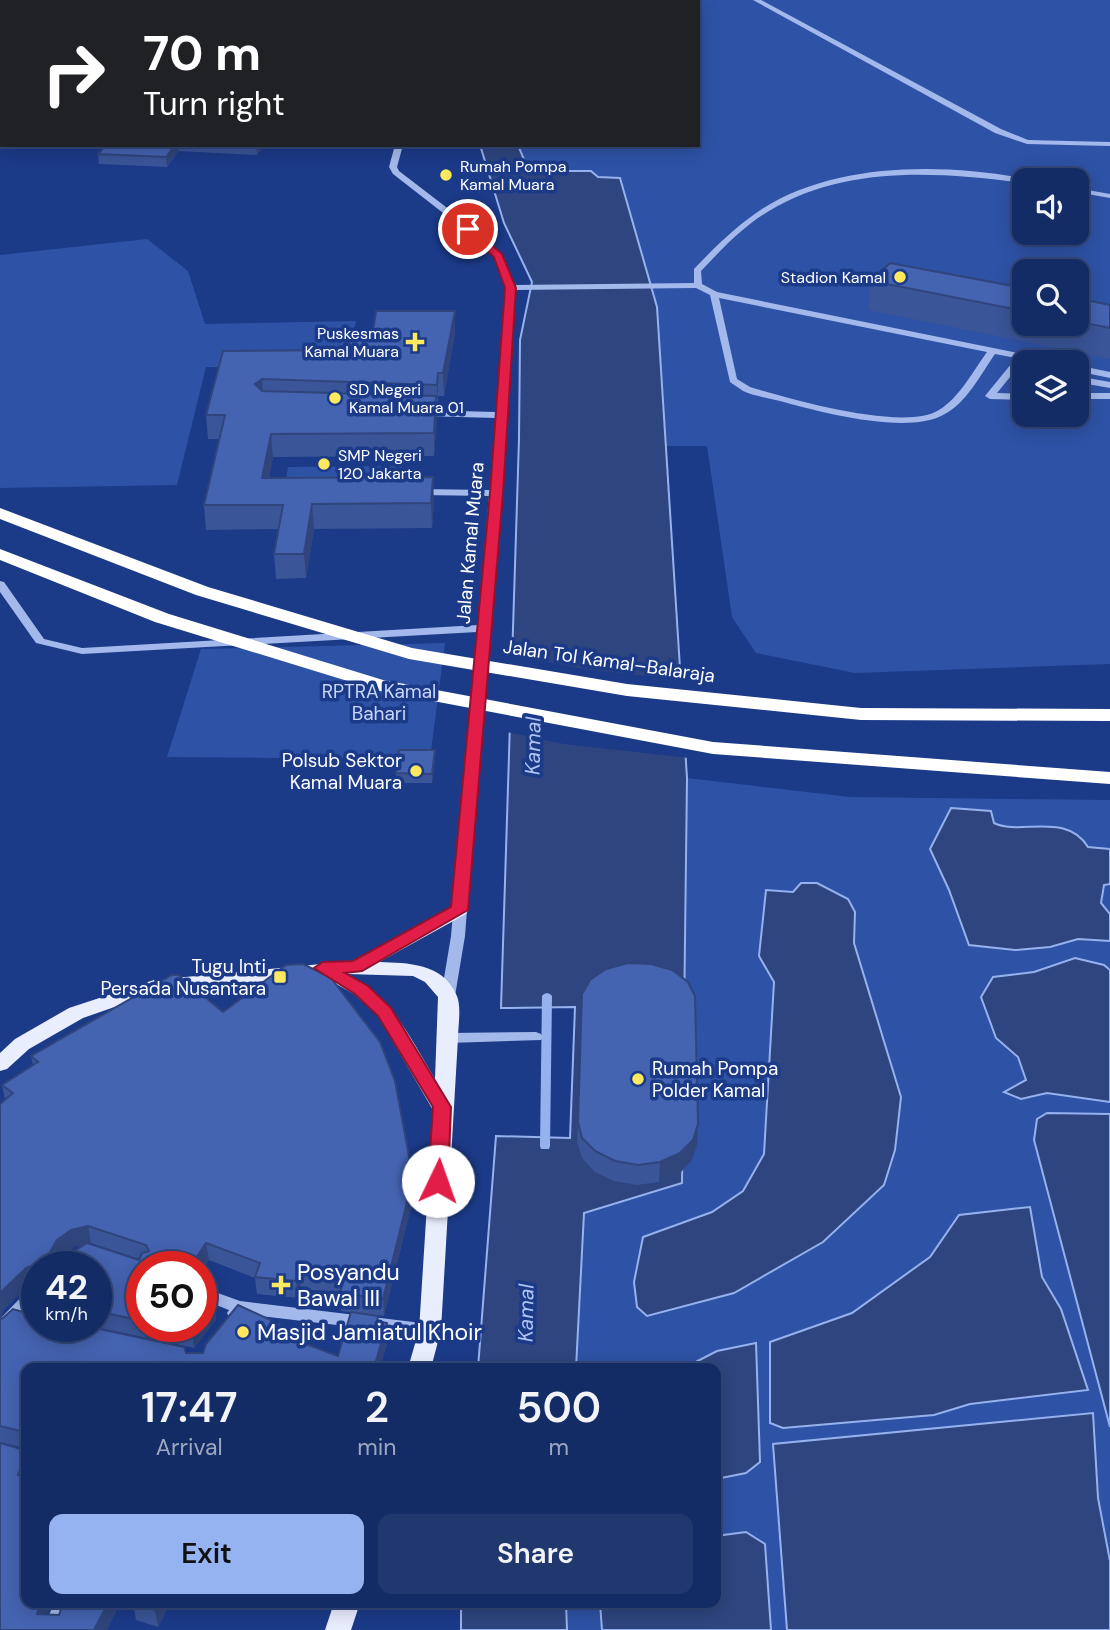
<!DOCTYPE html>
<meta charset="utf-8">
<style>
body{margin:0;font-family:"DM Sans",sans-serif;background:#21386f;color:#f1f3f6;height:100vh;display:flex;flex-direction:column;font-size:26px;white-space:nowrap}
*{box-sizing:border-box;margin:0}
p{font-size:23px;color:#9da7bf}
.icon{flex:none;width:38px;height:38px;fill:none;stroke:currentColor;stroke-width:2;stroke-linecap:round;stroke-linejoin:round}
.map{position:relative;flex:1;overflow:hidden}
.drawer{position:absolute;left:21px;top:1363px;width:700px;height:245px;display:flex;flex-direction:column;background:#142c66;border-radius:14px;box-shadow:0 4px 18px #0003,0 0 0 2px #33487a}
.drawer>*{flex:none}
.guide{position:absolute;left:0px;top:0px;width:700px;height:147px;box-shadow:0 4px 18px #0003,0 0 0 2px #33487a;background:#202124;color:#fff;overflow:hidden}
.buttons{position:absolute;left:1012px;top:168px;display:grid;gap:14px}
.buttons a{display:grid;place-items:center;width:77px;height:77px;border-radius:14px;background:#142c66;box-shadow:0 4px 18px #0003,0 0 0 2px #33487a;font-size:35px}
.speed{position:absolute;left:21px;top:1251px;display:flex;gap:14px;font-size:35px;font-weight:700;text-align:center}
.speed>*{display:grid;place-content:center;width:91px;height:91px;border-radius:50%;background:#142c66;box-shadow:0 4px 18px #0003,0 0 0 2px #33487a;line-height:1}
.speed small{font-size:18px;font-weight:400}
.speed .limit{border:10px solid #d22;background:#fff;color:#111}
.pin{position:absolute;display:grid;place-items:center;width:60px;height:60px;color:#fff;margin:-30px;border:4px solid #fff;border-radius:50%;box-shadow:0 2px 7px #0007}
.me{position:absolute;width:77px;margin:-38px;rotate:3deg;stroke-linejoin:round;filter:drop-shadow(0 0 5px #0008)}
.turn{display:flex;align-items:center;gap:24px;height:147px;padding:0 28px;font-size:32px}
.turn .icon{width:91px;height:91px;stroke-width:2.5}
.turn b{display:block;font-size:49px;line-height:60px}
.eta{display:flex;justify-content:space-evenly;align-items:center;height:119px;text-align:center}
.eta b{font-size:42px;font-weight:600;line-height:49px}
.cta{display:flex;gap:14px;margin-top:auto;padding:14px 28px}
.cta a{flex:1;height:80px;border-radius:14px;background:#95b2f1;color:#111;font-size:28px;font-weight:600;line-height:80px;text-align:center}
.cta a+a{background:#21386f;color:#f1f3f6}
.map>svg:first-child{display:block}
</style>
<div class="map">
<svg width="1110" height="1630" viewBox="0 0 1110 1630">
<rect width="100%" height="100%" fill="#1b3a88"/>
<g fill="#2e52a5" fill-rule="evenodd">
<path d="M458,0H1110V664L855,673L756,653L732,617L707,446H666L657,307L598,177L535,171L527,167L518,145H698V2ZM1024,180H1076V233H1024ZM1024,271H1076V324H1024ZM1024,362H1076V415H1024Z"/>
<polygon points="147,239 188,271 205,324 356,321 345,367 206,367 177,485 0,488 0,255"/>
<polygon points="402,466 400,497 283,498 288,467"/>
<polygon points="445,643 430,759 167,757 201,649"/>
<polygon points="687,778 850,797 1110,800 1110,1630 567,1630 566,1603 716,1603 716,1368 576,1368 584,1213 684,1002"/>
</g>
<g fill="#2e457f" stroke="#96b2ee" stroke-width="2">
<polygon points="480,145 518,145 527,167 535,171 591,171 598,177 620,178 657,307 687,778 682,1183 584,1213 576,1368 478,1368 496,1136 570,1138 575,1007 501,1008 519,439 520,340 532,282 504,223"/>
<path d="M951,808L991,811L994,823C1020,836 1066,811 1088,847L1110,849V884L1104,885L1101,903L1110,914V941L1078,939L1050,947L1015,950L969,945L949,890L930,849Z"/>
<polygon points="801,883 817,883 848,899 855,912 854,943 901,1097 895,1150 884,1185 823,1242 734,1293 647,1316 637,1307 634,1282 643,1237 712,1212 743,1191 764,1154 774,982 759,956 766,890 793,892"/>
<polygon points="1075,958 1104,965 1110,970 1110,1102 1047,1093 1021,1099 1004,1092 1026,1080 1018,1057 996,1038 981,997 993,977 1034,972"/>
<polygon points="1047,1113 1110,1114 1110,1427 1034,1140 1037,1119"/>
<polygon points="1030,1207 1042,1277 1061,1309 1088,1390 970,1404 934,1415 783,1428 770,1423 770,1342 852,1313 930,1257 959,1215"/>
<polygon points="756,1343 760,1462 746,1473 716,1479 716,1368 684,1368 717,1351"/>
<polygon points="1093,1413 1098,1498 1110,1561 1110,1630 787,1630 773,1444"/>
<polygon points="746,1532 765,1544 771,1630 602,1630 600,1603 716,1603 716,1536"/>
<polygon points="461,1603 566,1603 567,1630 461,1630"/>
</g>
<polygon fill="#1b3a88" points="509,655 579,668 684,681 689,758 564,744 507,732"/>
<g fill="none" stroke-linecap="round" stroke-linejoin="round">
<polygon fill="#96b2ee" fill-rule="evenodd" points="547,993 550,994 552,996 550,1146 549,1149 541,1149 540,1146 542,996 544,994"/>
<g fill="#a3b9ec" fill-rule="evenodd">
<rect x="407" y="0" width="6" height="2"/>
<polygon points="753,0 761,0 1001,129 1028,140 1110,142 1110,146 1027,144 995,133"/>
<path d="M395,145H403L397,167L399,171L489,240L503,256L514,285L694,283V269C715,247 736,226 762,209C836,162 943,163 1027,179L1024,180V183C938,172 846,165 769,211C742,227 722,249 701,271L702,284L717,292L1047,359L1051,362L1024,360L997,393L1024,394V400L990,399L985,396L1016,358L995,354C981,374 966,404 943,415C906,435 820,412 780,401C768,398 754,396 743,391C739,388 734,385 730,382L710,295L696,288L515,290L499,491L501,493L499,495L465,936L455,996L453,999H443L441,996L451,936L477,632L82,654L36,643L0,592V581L4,582L44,639L82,648L478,625L489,496L419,495L414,492L419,489L490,490L496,418L421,416L416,413L421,410L496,412L507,288L495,257L483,244L393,174L389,167ZM719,298L987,352C973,371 960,397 939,410C904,432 790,399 750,387L737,379Z"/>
<polygon points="1076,188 1110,194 1110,198 1076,192"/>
<polygon points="1076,365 1110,372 1110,378 1076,371"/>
<polygon points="1076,376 1110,382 1110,388 1076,382"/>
<rect x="1076" y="393" width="34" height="6"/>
<polygon points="536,1032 541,1034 543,1037 541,1040 448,1043 443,1041 441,1038 443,1035 448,1033"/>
<polygon points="37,1285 37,1301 6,1333 0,1335 0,1319 31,1287"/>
<path d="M201,1287L240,1301L430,1324L436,1326L438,1330L436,1334L430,1336L243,1314C239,1319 236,1319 229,1317L227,1313L229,1310L201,1299Z"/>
<polygon points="54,1603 72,1603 61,1630 43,1630"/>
</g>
<g fill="#e9eeff" fill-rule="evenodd">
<path d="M459,904L466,906L468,910L466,914L379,962C408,963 442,963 456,994C462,1005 458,1026 458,1038L441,1330L431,1368H408L419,1330L433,1110L378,1016L354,994L322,976L163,990L83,1018L29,1049L7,1069L0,1071V1053L15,1039L69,1008L154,980L352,961ZM347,974L413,976L425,982L438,997L435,1079C408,1034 394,1001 347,974Z"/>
<polygon points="334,1603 360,1603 351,1630 325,1630"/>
</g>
<g fill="#fff" fill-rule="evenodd">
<polygon points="0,508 208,587 412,648 627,684 861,708 1110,709 1110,721 861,720 627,696 409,659 196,595 0,519"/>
<polygon points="0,549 169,614 383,680 713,742 1110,772 1110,784 713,754 380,691 155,622 0,560"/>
</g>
</g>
<g fill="#3a5598" fill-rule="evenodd">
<polygon points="106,145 264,145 257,155 179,151 167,167 99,164 98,154"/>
<polygon points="871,281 1024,288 1024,324 1076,324 1076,298 1110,305 1110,359 868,310"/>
<polygon points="455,311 455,333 444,396 438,396 438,408 437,408 437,419 434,456 273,457 269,478 434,501 432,528 314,529 306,578 276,579 274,554 278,529 206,530 204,505 219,439 208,439 206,415 223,351 347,350 373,332"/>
<polygon points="435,760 432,783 396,783 396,773"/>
<path d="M31,1056L413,1178L414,1195L384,1316L341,1311L340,1292L301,1289L298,1298L257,1294L255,1278L209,1260L201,1271V1267H142V1326H201L214,1303L216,1320L194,1348L91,1326H96V1267H37V1316L30,1313L26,1296L36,1284V1283L29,1285L4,1309L0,1319L5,1100L2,1085L33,1065ZM88,1243H91L139,1259V1260ZM84,1245L71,1253L66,1252L74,1247Z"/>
<polygon points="578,1122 698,1124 697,1145 692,1160 679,1174 659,1182 637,1185 614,1181 595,1172 582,1158 577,1142"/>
<polygon points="37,1316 186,1353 203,1353 288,1328 289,1338 338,1356 378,1316 379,1322 388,1340 380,1368 26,1368 26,1603 52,1603 47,1614 59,1615 63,1603 120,1603 107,1630 0,1630 24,1448 0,1442 0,1319"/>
<polygon points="133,1603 170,1603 158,1627 136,1620"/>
</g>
<g fill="#30457c">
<polygon points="175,145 178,145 179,151 167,167 166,157"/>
<polygon points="264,145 257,155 256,146"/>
<polygon points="455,311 455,333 444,396 443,373"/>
<polygon points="438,373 438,408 437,385"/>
<polygon points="262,379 264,402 255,384"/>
<polygon points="436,396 437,419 434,456 434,433"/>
<polygon points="271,434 273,457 264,502 262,478"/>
<polygon points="433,477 434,501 432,528 431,503"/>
<polygon points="312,504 314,529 306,578 304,554"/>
<polygon points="435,750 435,760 432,783 432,774"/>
<polygon points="698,1124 697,1145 692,1160 679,1174 659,1182 660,1162"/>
<polygon points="413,1178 414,1195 384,1316 383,1299"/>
<polygon points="88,1226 91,1243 74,1247 60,1257 50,1252 57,1240 71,1230"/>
<polygon points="206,1243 209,1260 201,1271 201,1267 190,1267"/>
<polygon points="33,1265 36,1283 29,1285 4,1309 0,1319 0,1293 26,1268"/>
<polygon points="299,1272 301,1289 298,1298 296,1281"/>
<polygon points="214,1303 216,1320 194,1348 192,1331 195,1326 201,1326 201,1319"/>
<polygon points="387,1323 388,1340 380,1368 374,1368"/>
<polygon points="288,1328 290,1345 281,1335"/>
<polygon points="26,1456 26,1482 18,1475"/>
<polygon points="41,1603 52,1603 41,1630 37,1614"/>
<polygon points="108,1603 120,1603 107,1630 94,1630"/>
<polygon points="158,1603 170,1603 158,1627 155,1610"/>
</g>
<g fill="#4463b1" stroke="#30457c" stroke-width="2" fill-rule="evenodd">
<polygon points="65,0 396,0 395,2 54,2"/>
<polygon points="2,8 2,110 0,108 0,12"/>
<polygon points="106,145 175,145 166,157 98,154"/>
<polygon points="890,263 1024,288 1024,311 871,281"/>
<polygon points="1076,298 1110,305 1110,328 1076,321"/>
<polygon points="376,311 455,311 443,373 438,373 437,385 262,379 255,384 262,391 436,396 434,433 271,434 262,478 433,477 431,503 312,504 304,554 274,554 283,505 204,505 225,415 206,415 223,351 347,350 350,332 373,332"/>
<polygon points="399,750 435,750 432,774 396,773"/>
<polygon points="628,963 651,964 672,970 688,982 695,996 698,1124 693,1140 680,1153 660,1162 638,1165 615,1161 595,1151 582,1138 578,1122 582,994 590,980 606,969"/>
<path d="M303,964L331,978L380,1042L395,1081L413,1178L383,1299L340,1293L345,1275L299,1272L296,1281L255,1277L260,1263L206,1243L190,1267H142V1321L96,1311V1267H37V1306L36,1299L26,1296L36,1284V1268L33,1265L26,1268L0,1293V1104L13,1093L2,1085L38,1062L31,1056L172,975H178L223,1012L286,965ZM88,1226L146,1245L149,1251L142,1253L139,1260L87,1243L71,1253L50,1252L57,1240L71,1230Z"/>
<polygon points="201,1298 214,1303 201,1319"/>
<polygon points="238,1305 288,1328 281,1335 338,1356 351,1312 378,1316 377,1321 387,1323 374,1368 26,1368 26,1456 18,1475 26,1476 26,1603 41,1603 37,1614 59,1615 63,1603 108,1603 94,1630 0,1630 0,1443 24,1450 24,1432 0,1426 0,1319 3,1318 13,1309 37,1316 37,1326 85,1326 184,1347 186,1353 203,1353 206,1344"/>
<polygon points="170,1326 195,1326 192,1331"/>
<polygon points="133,1603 158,1603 155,1610"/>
</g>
<polygon fill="#e11d48" stroke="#92132f" stroke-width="2" points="464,227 472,227 502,254 516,288 503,493 468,910 362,971 345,973 368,986 391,1008 451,1107 448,1181 438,1188 428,1181 433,1107 378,1016 355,994 314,968 323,962 353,961 451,907 490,493 505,288 494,257 464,231"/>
<g fill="#fde860" stroke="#1b3a88" stroke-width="2.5">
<circle cx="446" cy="175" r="7"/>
<circle cx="900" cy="277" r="7"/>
<path d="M411.5 331.5h7v7h7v7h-7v7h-7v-7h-7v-7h7z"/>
<circle cx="335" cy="398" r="7"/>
<circle cx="324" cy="464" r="7"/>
<circle cx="416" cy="771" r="7"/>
<rect x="273" y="970" width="14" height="14" rx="3.5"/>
<circle cx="638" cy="1079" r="7"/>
<path d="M277.5 1274.5h7v7h7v7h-7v7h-7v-7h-7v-7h7z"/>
<circle cx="243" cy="1332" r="7"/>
</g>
<g text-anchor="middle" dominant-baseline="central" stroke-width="7" stroke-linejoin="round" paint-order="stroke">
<g font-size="16" fill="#fff" stroke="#1b3a88" text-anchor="start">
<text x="460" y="166">Rumah Pompa<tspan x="460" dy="18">Kamal Muara</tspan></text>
<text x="886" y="277" text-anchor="end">Stadion Kamal</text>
<text x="399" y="333" text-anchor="end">Puskesmas<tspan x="399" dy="18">Kamal Muara</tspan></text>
<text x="349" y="389">SD Negeri<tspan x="349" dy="18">Kamal Muara 01</tspan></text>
<text x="338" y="455">SMP Negeri<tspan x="338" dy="18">120 Jakarta</tspan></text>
</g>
<g font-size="19" fill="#fff" stroke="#1b3a88">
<text transform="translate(470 543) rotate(-85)">Jalan Kamal Muara</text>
<text transform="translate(609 661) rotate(8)">Jalan Tol Kamal–Balaraja</text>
</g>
<g font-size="19" fill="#c9d7f9" stroke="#1b3a88">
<text x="379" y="691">RPTRA Kamal<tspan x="379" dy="22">Bahari</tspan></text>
</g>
<g font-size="19" fill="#fff" stroke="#1b3a88" text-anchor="end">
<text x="402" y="760">Polsub Sektor<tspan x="402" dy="22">Kamal Muara</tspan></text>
<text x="266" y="966">Tugu Inti<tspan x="266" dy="22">Persada Nusantara</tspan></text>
<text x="652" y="1068" text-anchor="start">Rumah Pompa<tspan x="652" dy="22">Polder Kamal</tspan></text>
</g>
<g font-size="21" font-style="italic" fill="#afc4f3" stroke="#1b3a88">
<text transform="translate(533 746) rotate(-89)">Kamal</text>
<text transform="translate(526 1313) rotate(-89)">Kamal</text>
</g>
<g font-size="23" fill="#fff" stroke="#1b3a88" text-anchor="start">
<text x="297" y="1272">Posyandu<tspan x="297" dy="26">Bawal III</tspan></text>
<text x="257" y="1332">Masjid Jamiatul Khoir</text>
</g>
</g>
</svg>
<div class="buttons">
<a><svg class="icon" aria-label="sound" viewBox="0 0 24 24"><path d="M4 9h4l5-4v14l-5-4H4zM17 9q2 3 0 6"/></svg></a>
<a><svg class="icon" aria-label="search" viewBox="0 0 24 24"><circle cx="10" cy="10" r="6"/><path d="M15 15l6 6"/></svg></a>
<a><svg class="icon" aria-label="layers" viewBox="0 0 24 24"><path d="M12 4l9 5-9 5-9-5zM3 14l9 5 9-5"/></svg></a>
</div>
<div class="speed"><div>42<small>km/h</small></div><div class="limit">50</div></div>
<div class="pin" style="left:468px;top:229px;background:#d93025"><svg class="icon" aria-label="arrive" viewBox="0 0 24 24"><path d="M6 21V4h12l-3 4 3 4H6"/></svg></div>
<svg class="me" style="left:438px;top:1181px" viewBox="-20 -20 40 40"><circle r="19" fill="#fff"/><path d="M0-13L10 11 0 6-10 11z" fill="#e11d48"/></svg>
<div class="guide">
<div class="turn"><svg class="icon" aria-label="right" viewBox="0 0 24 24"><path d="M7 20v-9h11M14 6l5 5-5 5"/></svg><div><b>70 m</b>Turn right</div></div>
</div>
<section class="drawer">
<div class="eta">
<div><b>17:47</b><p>Arrival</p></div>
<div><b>2</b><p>min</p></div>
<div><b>500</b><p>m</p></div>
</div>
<div class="cta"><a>Exit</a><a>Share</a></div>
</section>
</div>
